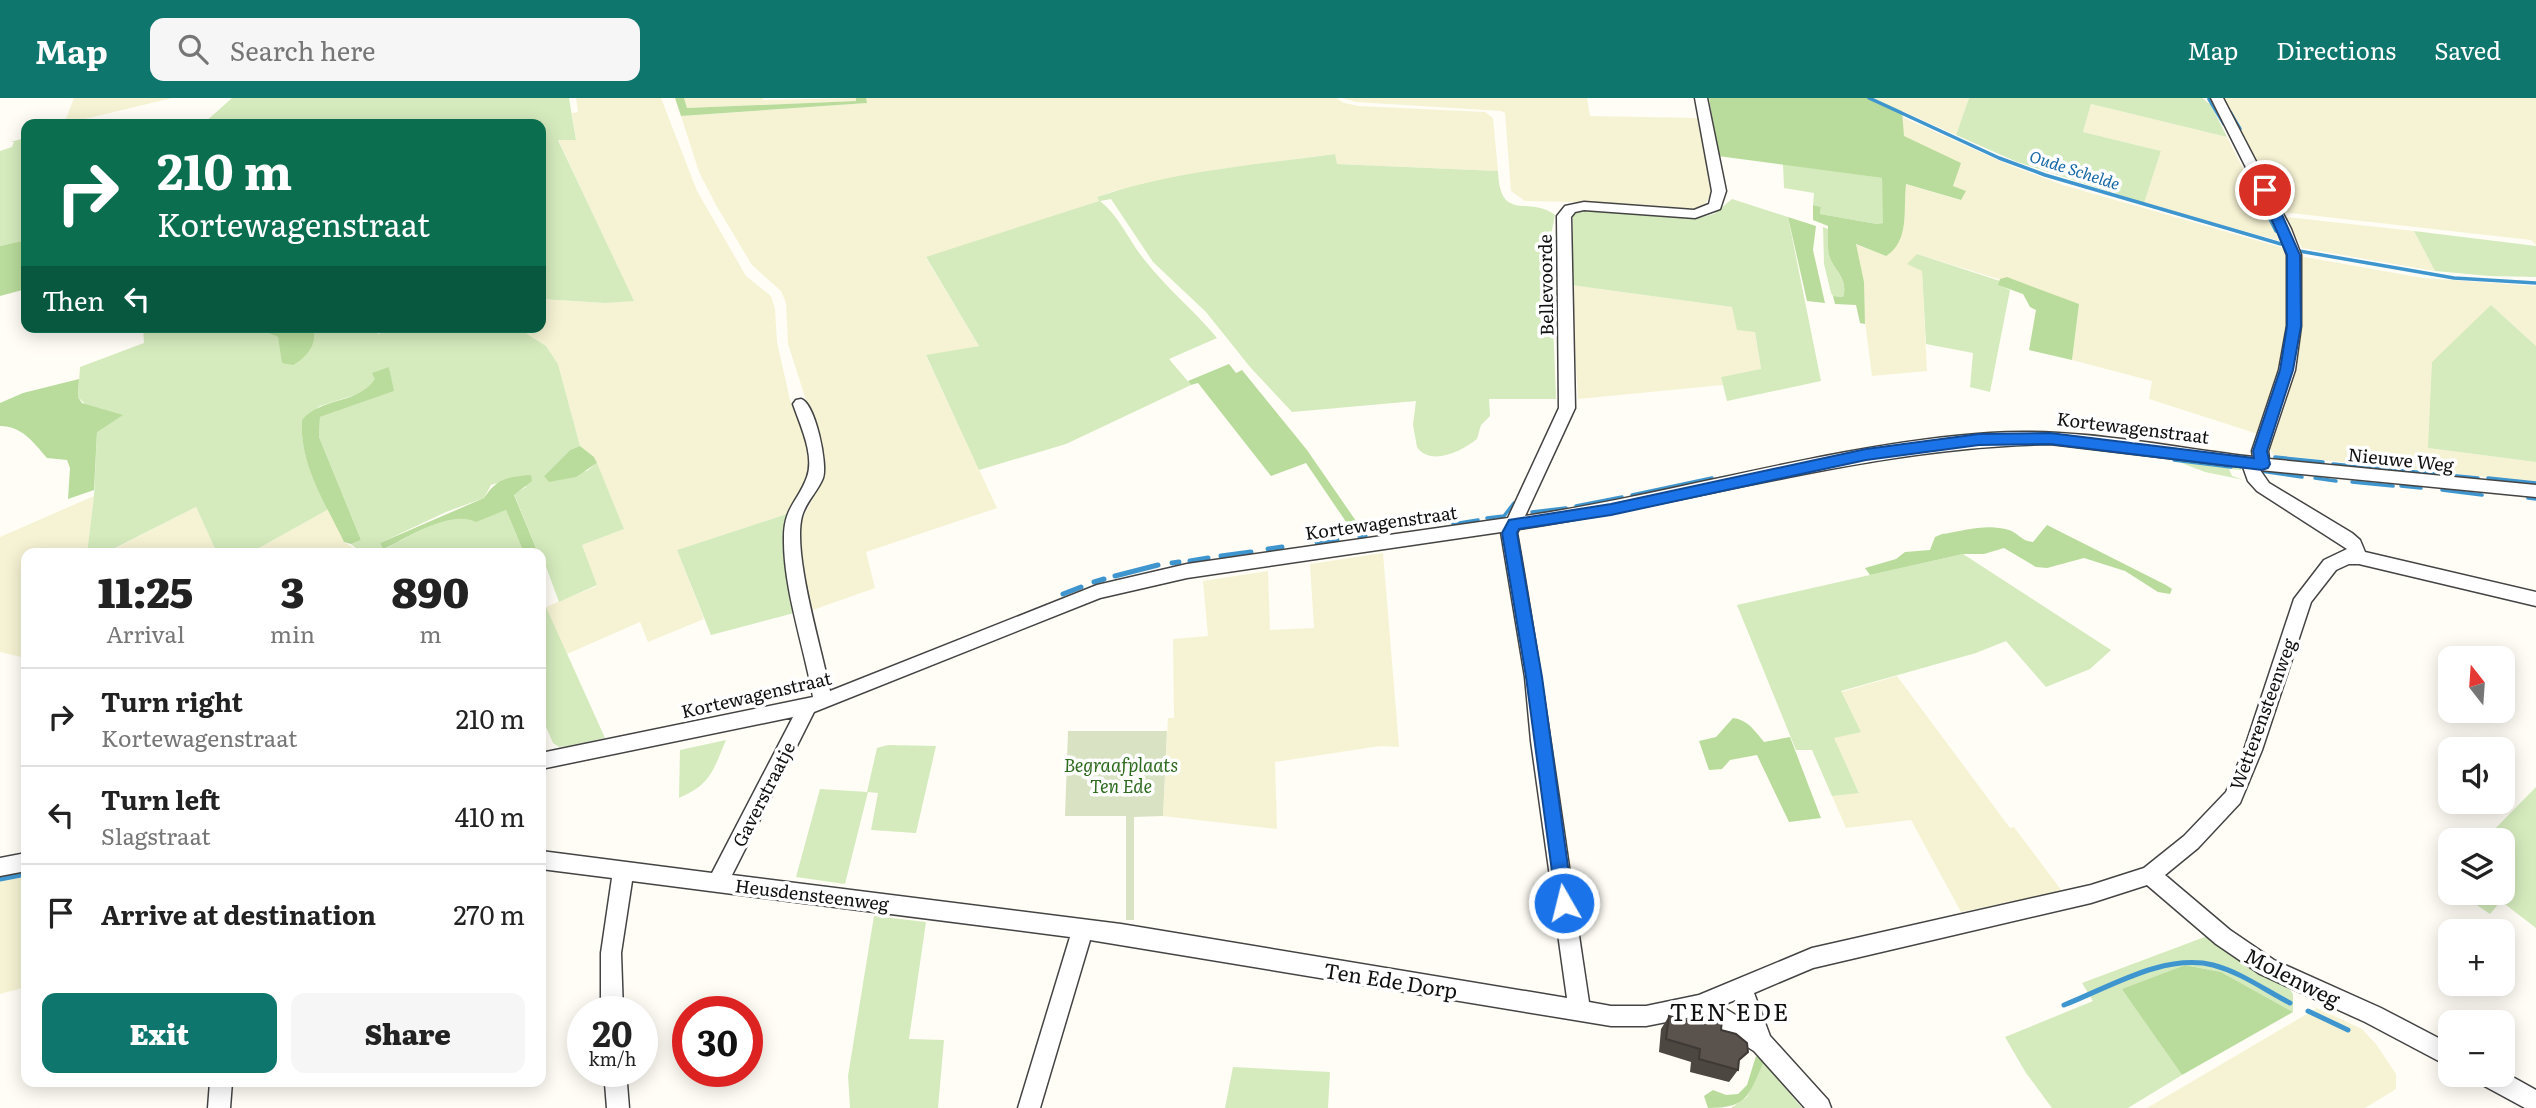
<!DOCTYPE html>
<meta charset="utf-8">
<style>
body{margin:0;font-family:Literata,serif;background:#f6f6f6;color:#222;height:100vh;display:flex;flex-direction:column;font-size:26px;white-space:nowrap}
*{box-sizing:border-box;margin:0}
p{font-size:23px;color:#767676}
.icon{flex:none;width:38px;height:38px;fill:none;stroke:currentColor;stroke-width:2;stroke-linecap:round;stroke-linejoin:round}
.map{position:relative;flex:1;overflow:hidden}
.panel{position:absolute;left:21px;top:450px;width:525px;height:539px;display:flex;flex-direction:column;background:#fff;border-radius:14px;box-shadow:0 4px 18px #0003}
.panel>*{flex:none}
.top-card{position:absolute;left:21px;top:21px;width:525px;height:214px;border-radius:14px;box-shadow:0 4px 18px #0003;background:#0b6e4f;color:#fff;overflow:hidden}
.needle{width:46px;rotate:343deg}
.controls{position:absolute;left:2438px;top:548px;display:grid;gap:14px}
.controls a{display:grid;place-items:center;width:77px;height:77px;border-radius:14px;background:#fff;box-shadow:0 4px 18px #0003;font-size:35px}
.speed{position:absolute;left:567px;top:898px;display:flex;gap:14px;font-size:35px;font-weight:700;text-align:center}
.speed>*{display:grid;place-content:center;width:91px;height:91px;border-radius:50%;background:#fff;box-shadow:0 4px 18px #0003;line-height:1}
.speed small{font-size:18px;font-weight:400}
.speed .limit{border:10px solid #d22;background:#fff;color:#111}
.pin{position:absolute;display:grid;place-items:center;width:60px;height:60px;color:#fff;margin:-30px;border:4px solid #fff;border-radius:50%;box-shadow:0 2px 7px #0007}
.me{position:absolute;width:77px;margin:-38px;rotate:352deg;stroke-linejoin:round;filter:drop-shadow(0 0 5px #0008)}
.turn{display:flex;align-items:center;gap:24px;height:147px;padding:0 21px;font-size:32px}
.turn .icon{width:91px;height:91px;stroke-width:2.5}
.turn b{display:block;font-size:49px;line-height:60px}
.then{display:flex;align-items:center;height:66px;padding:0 21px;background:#0003;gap:14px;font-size:26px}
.eta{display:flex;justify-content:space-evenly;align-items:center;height:119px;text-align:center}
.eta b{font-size:42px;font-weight:800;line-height:49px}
.button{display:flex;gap:14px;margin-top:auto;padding:14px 21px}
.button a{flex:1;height:80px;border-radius:14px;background:#0f766e;color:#fff;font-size:28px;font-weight:800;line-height:80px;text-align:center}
.button a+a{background:#f6f6f6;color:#222}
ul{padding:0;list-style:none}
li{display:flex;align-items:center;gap:21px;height:98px;padding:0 21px;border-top:2px solid #e0e0e0}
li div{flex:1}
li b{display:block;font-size:26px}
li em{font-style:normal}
header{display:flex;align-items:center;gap:42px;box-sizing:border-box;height:98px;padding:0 35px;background:#0f766e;color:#fff}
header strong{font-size:33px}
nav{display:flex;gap:38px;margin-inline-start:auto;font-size:24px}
.search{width:490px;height:63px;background:#f6f6f6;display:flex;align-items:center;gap:18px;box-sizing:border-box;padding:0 24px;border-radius:14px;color:#767676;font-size:26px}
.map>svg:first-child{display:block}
</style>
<header>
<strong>Map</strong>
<div class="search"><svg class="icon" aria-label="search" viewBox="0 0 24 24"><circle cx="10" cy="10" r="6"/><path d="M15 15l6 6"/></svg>Search here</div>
<nav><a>Map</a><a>Directions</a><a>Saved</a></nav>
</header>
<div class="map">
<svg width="2536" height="1010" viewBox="0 0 2536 1010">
<rect width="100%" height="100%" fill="#fffdf5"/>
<g fill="#f6f3d4">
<polygon points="74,0 172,0 64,26"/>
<polygon points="576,0 661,0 697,93 746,178 771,198 775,211 777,244 790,302 808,350 812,371 802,394 787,416 677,452 704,521 648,544 640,524 567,556 546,509 597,488 582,447 624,431 594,359 580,348 558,266 546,248 516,229 541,229 541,201 605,205 633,202 558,41 576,42 572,15 578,14"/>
<polygon points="684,0 763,0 763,2 856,0 857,3 687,10"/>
<polygon points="866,0 1336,0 1344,5 1359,8 1485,14 1493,20 1498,73 1336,66 1334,56 1214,72 1114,93 1097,99 1099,103 926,160 979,248 926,258 997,410 866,454 875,490 810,513 800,442 802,421 819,389 825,361 788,246 786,205 781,193 752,167 716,107 699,74 681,18 866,5"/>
<polygon points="1342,0 1587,0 1590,18 1699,20 1711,96 1704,108 1694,111 1618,105 1525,103 1511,93 1505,15 1501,13 1356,4"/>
<polygon points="1873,0 1969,0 1956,37"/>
<polygon points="2224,0 2536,0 2536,147 2531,142 2282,114"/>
<polygon points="2091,6 2227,39 2280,143 2144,105 2161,53 2083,34"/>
<polygon points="1902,19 2009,67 2063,87 2287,151 2286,237 2273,293 2258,336 2149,301 2152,283 2072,262 2079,206 1917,156 1922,173 1927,273 1872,278 1855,146 1886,158 1903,108 1905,86 1960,102 1965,93 1953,88 1960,65 1903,38"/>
<polygon points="2285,119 2414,133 2435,173 2302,150"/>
<polygon points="2299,158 2423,180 2536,188 2536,248 2491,207 2428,350 2536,364 2536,384 2274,357 2270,351 2286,306 2299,234"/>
<polygon points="1571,187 1732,209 1755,234 1761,272 1721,279 1723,287 1578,301"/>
<polygon points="94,398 87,455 26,455 26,560 0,554 0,439"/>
<polygon points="196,409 217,455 106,455"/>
<polygon points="329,411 344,444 362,455 250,455"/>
<polygon points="1383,455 1399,649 1380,648 1275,664 1277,731 1163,718 1168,620 1174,620 1173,541 1208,538 1203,483 1268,473 1270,532 1314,530 1310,466"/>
<polygon points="1897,578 2010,730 2014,729 2062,793 1961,814 1911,722 1846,730 1832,698 1859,694 1833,640 1841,594"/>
<polygon points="26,778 26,889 0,896 0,783"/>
<polygon points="2317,910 2362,931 2376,946 2396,976 2396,991 2365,1010 2147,1010"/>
</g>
<g fill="#d5ebbd">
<polygon points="232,0 569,0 576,42 558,42 634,203 605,205 541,201 541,26 203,26"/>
<polygon points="1969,0 2202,0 2211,7 2227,39 2091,6 2083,34 2161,53 2144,105 2017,64 1956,37"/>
<polygon points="26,40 26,142 0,148 0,53 12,49 14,44 10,44"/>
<path d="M1335,56L1337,66L1498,73C1500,126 1529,97 1555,117L1550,142L1556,301H1489L1490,318L1481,327L1477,341C1462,353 1431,369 1417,349L1413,327L1416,303L1292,314L1250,269L1206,214L1153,164L1111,101L1100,103C1119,118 1128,141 1143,160C1165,189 1194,212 1217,240L1169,261L1191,287L1066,346L979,372L926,257L979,248L926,159L1099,103L1097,99C1173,73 1256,67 1335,56Z"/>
<polygon points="1783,66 1882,80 1884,125 1877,126 1820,116 1821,109 1813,107 1814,95 1784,90"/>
<polygon points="1732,101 1788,119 1821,283 1727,303 1721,279 1761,271 1755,234 1737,232 1732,209 1571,187 1573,116 1589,112 1699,120 1714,116"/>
<path d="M1823,129L1828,131C1828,139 1827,148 1829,156C1832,172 1849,179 1843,199L1833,198L1831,195L1824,166Z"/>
<polygon points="2414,133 2536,148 2536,179 2489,178 2435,173"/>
<polygon points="1917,156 2000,183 1999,187 2010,192 1990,294 1970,289 1973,255 1926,246 1922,173 1907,166"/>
<polygon points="2491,207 2536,248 2536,364 2428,350 2432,264"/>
<path d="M143,229H269L265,233L278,239L283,258L315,235L313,229H374L378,236L384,234L383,229H516L546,248L558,266L580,348L570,352L544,378L587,373L597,365L624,431L582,447L597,487L559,504L541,455H538L514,396L526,389L519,378L491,387L484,400L446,414L380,445L383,451C408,440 451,411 476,423L506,412L524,455H362L351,446L361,442L319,339L320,319L393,293L389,269L364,294L320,308L302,322C300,356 314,381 329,411L250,455H217L196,409L105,455H87L94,398L97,334L103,311L88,309L78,299L80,269L144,245Z"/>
<polygon points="2166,359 2241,369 2241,372 2229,371 2232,378 2244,382 2205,374"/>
<polygon points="787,416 784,458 794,515 711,537 677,452"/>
<polygon points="1963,456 2111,552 2090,571 2046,589 2006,543 1976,555 1841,593 1861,634 1834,640 1859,695 1832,698 1812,652 1796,652 1737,507"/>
<polygon points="541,497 546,509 605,640 568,648 559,649 553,645 541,617"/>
<path d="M726,642C713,673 711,686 679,700L680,652Z"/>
<polygon points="888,647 936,648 916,735 871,732 878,695 868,694 845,786 796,779 820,691 867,694 877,650"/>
<polygon points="2536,689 2536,830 2501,803 2490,816 2459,795 2502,794 2502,742 2484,742"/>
<polygon points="874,818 926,824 909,941 944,942 938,1010 850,1010 848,978"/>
<polygon points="2210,837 2287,887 2293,896 2293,914 2221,874 2185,867 2123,891 2182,977 2128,1010 2052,1010 2026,975 2005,939 2093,903 2082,885"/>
<polygon points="1764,964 1802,1010 1731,1010 1747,999"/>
<polygon points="1233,969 1330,974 1328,1010 1225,1010"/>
</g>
<g fill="#b9dc9c">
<polygon points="675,0 684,0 687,10 856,3 856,0 866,0 867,5 681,18"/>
<path d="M1709,0H1873L1902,13L1904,38L1961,65L1953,88L1966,93L1961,102L1906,86C1903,112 1910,143 1886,158L1856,146L1864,184L1865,226L1860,225L1856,207L1835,206L1833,198L1843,199C1849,180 1833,172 1829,157C1827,148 1828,136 1828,128L1813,122V107L1821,109L1820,116L1877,126L1883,125L1882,80L1718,58Z"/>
<polygon points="1788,119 1816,128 1813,152 1825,205 1807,203"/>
<polygon points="26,142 26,191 0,198 0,148"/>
<polygon points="2007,179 2079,206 2072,262 2029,252 2036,212 2030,209 2023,196 1998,187 2000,181"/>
<path d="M269,229H313C318,246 307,259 293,267L282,265L278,239L264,233Z"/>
<polygon points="1229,266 1236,275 1242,272 1307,352 1365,436 1355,437 1306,365 1271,378 1198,285 1191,287 1188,283"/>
<path d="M389,269L394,293L320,319L319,339L361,442L351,446L344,444C326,406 299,366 302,322C321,299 359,306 375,281L372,275Z"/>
<path d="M79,281L78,299L82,305L123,317L97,334L94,392L68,401L70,370L67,362L47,360C33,344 22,328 0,328V305L23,295Z"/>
<polygon points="580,348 594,359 597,365 576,379 549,384 544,378 570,352"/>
<path d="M531,377L532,383L514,397L538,455H524L506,412L476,424C451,411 407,440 383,451L380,445L484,400C497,380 507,379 531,377Z"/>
<path d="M2047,427L2166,487L2172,491L2170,496L2158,494L2125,473L2084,460L2047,470L2036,469L2004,450L1984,456H1963L1870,477L1865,470L1896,461L1905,454L1930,452L1935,439L1942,436C1964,433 1987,425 2009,432C2018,435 2021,443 2033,444Z"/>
<path d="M1733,620C1748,622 1754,632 1764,644L1790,639L1821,720L1789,724L1757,657L1730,662L1722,671L1709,672L1699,643L1716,639Z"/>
<polygon points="2185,867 2221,874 2293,914 2182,977 2122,891"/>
<path d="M1756,958L1764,964C1748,997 1749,1010 1708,1010L1704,998L1713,992L1726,997L1738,996L1747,987Z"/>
</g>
<polygon fill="#d9e3c4" points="1068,633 1167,633 1163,718 1134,719 1134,822 1126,822 1126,718 1065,718"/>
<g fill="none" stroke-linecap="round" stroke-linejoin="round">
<g stroke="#3f96cf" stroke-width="3.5">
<polyline points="1869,0 1999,60 2045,77 2281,146"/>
<polyline points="2209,1 2224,26"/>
<polyline points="2230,14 2240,31"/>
<polyline points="2247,73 2252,84"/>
<polyline points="2263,107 2276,133"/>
<polyline points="2299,153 2454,180 2536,185"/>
<polyline points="243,229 275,233 292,229"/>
<polyline points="2275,359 2323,364"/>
<polyline points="2174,362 2231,369"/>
<polyline points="2333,366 2478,380"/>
<polyline points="2262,378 2261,373 2302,379"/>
<polyline points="2315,380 2336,383"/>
<polyline points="2488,380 2536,385"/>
<polyline points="2352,384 2393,388"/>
<polyline points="2401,388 2421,390"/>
<polyline points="2442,392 2482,397"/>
<polyline points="1632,397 1712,380"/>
<polyline points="2528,400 2536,401"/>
<polyline points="1576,408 1622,399"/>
<polyline points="1532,414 1566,410"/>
<polyline points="1487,420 1504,418 1514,405"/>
<polyline points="1453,426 1478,422"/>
</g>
<g stroke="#3f96cf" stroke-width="5">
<polyline points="1360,439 1365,438"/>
<polyline points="1317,444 1337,442"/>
<polyline points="1268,451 1282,449"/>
<polyline points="1221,458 1251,454"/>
<polyline points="1190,463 1208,460"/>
<polyline points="1172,465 1179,464"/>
<polyline points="1115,478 1158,467"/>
<polyline points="1094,484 1104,481"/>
<polyline points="1063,496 1081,489"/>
<polyline points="0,781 26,776"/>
<path d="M2064,907C2108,890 2164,855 2213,867C2240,874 2265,892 2290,905"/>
<polyline points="2308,913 2348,932"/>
</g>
<g stroke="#444" stroke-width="3">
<g id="minor">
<path d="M1695,0H1707L1726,93L1720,111L1695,120L1584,112L1575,114L1571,119L1575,310L1525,418C1680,395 1833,346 1990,335C2077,329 2167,349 2253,359L2252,353L2279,272L2287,228V157L2277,131L2211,0H2223L2291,131L2301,157V228L2295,272L2268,353L2269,361L2536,387V399L2260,372L2269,385L2352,435L2360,442L2365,454L2536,494V508L2359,466H2349L2336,472L2311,504L2262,652L2240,705L2198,750L2165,777L2230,832L2274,862L2381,910L2450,946V969L2365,924L2260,876L2216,846L2147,787L2091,805L1813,870L1754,895L1770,938L1828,1002L1831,1010H1805L1754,953L1697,918L1646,928H1611L1090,842L1040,1010H1018L1070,839L632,783L621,855L623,914H601V855L612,780L541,771V753L712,775L793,619L541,671V655L813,599C804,548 783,490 784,439C784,409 798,404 807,379C815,357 800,327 793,306L796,302L801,301C815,305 828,366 823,380C818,393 806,404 802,418C792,456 822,551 830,593L1097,487L1187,466L1508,420L1559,310L1557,118L1565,108L1584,104L1694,112L1709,106L1712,93ZM2050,346L2243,369L2248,383L2257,393L2347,451L2324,462L2294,501L2244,652L2226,694L2184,738L2144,770L2091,787L1812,850L1699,897L1646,908H1611L1589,904C1565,747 1545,591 1517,435L1519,431C1697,405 1870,349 2050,346ZM1501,434L1525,579L1531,643L1567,900L1121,826L732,777L814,614L1100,500L1187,480ZM1735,902L1742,921L1721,908Z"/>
<polygon points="26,755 26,773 0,778 0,760"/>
<polygon points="604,973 626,973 629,1010 607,1010"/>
<polygon points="2502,973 2536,992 2536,1010 2525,1010 2477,984 2474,976 2502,976"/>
<polygon points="210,984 232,984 230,1010 208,1010"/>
</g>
</g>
<use href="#minor" fill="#fff" fill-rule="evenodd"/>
</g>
<polygon fill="#4d4742" points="1702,917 1721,932 1738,967 1738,972 1729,984 1690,974 1691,964 1659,954 1661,931 1669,918 1697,925"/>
<polygon fill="#5a524d" stroke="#3f3936" stroke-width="2" points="1702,917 1722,922 1721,932 1736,936 1747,945 1748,954 1739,962 1738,972 1699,961 1700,951 1666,941 1669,918 1701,926"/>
<polygon fill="#1a73e8" stroke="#114b97" stroke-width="2" points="2265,89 2271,92 2300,157 2301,228 2293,272 2267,353 2270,366 2268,370 2262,372 2050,346 1979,347 1866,362 1611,417 1519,431 1517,435 1542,579 1573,805 1570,811 1564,814 1557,811 1526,579 1502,435 1509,422 1611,406 1866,351 1979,336 2050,335 2254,360 2253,353 2280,272 2287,228 2287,157 2259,92"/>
<g text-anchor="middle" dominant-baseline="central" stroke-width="7" stroke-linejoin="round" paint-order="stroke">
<g font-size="16" font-style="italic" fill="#1768a6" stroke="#fff">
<text transform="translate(2075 71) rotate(18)">Oude Schelde</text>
</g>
<g font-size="18" fill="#111" stroke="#fff">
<text transform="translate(1545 187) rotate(-91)">Bellevoorde</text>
<text transform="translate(2133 329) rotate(7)">Kortewagenstraat</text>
<text transform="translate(2401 361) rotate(6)">Nieuwe Weg</text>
<text transform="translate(1381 424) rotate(-8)">Kortewagenstraat</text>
<text transform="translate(756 596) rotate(-13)">Kortewagenstraat</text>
<text transform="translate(2262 616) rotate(-70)">Wetterensteenweg</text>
<text transform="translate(763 696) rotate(-63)">Gaverstraatje</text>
<text transform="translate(812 796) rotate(7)">Heusdensteenweg</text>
</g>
<g font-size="18" font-style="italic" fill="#2f6b1f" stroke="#fff">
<text x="1121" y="666">Begraafplaats<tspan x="1121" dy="21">Ten Ede</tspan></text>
</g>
<g font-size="21" fill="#111" stroke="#fff">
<text transform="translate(2293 878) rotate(27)">Molenweg</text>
<text transform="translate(1391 881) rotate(9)">Ten Ede Dorp</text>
</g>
<g font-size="24" letter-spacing="2" fill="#111" stroke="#fff">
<text x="1730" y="912">TEN EDE</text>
</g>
</g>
</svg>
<div class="controls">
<a><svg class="needle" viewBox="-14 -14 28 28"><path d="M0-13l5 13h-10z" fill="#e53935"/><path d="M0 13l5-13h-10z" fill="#767676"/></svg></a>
<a><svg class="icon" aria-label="sound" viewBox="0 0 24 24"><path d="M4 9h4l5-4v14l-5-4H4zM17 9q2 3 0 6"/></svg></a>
<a><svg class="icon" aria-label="layers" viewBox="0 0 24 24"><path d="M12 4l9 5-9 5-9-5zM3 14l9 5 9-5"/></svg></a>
<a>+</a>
<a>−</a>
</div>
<div class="speed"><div>20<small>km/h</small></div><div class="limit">30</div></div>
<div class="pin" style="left:2265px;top:92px;background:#d93025"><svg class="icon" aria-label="arrive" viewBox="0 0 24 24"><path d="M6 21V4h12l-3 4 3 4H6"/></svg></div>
<svg class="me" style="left:1564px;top:805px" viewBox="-20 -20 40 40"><circle r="17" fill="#1a73e8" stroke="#fff" stroke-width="3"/><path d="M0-11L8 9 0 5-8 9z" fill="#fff"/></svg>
<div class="top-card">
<div class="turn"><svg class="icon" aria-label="right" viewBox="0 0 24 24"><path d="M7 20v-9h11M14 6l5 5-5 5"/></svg><div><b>210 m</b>Kortewagenstraat</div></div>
<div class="then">Then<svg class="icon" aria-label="left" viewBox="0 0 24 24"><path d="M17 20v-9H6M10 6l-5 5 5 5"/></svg></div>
</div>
<section class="panel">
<div class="eta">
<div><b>11:25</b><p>Arrival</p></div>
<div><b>3</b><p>min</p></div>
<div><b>890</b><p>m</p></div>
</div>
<ul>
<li><svg class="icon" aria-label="right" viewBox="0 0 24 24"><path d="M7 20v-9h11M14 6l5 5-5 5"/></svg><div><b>Turn right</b><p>Kortewagenstraat</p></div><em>210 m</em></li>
<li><svg class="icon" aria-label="left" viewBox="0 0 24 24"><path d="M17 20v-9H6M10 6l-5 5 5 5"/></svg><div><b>Turn left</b><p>Slagstraat</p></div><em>410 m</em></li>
<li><svg class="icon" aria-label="arrive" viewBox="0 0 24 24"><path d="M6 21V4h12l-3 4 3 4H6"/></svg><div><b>Arrive at destination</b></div><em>270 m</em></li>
</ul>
<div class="button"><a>Exit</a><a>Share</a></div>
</section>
</div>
